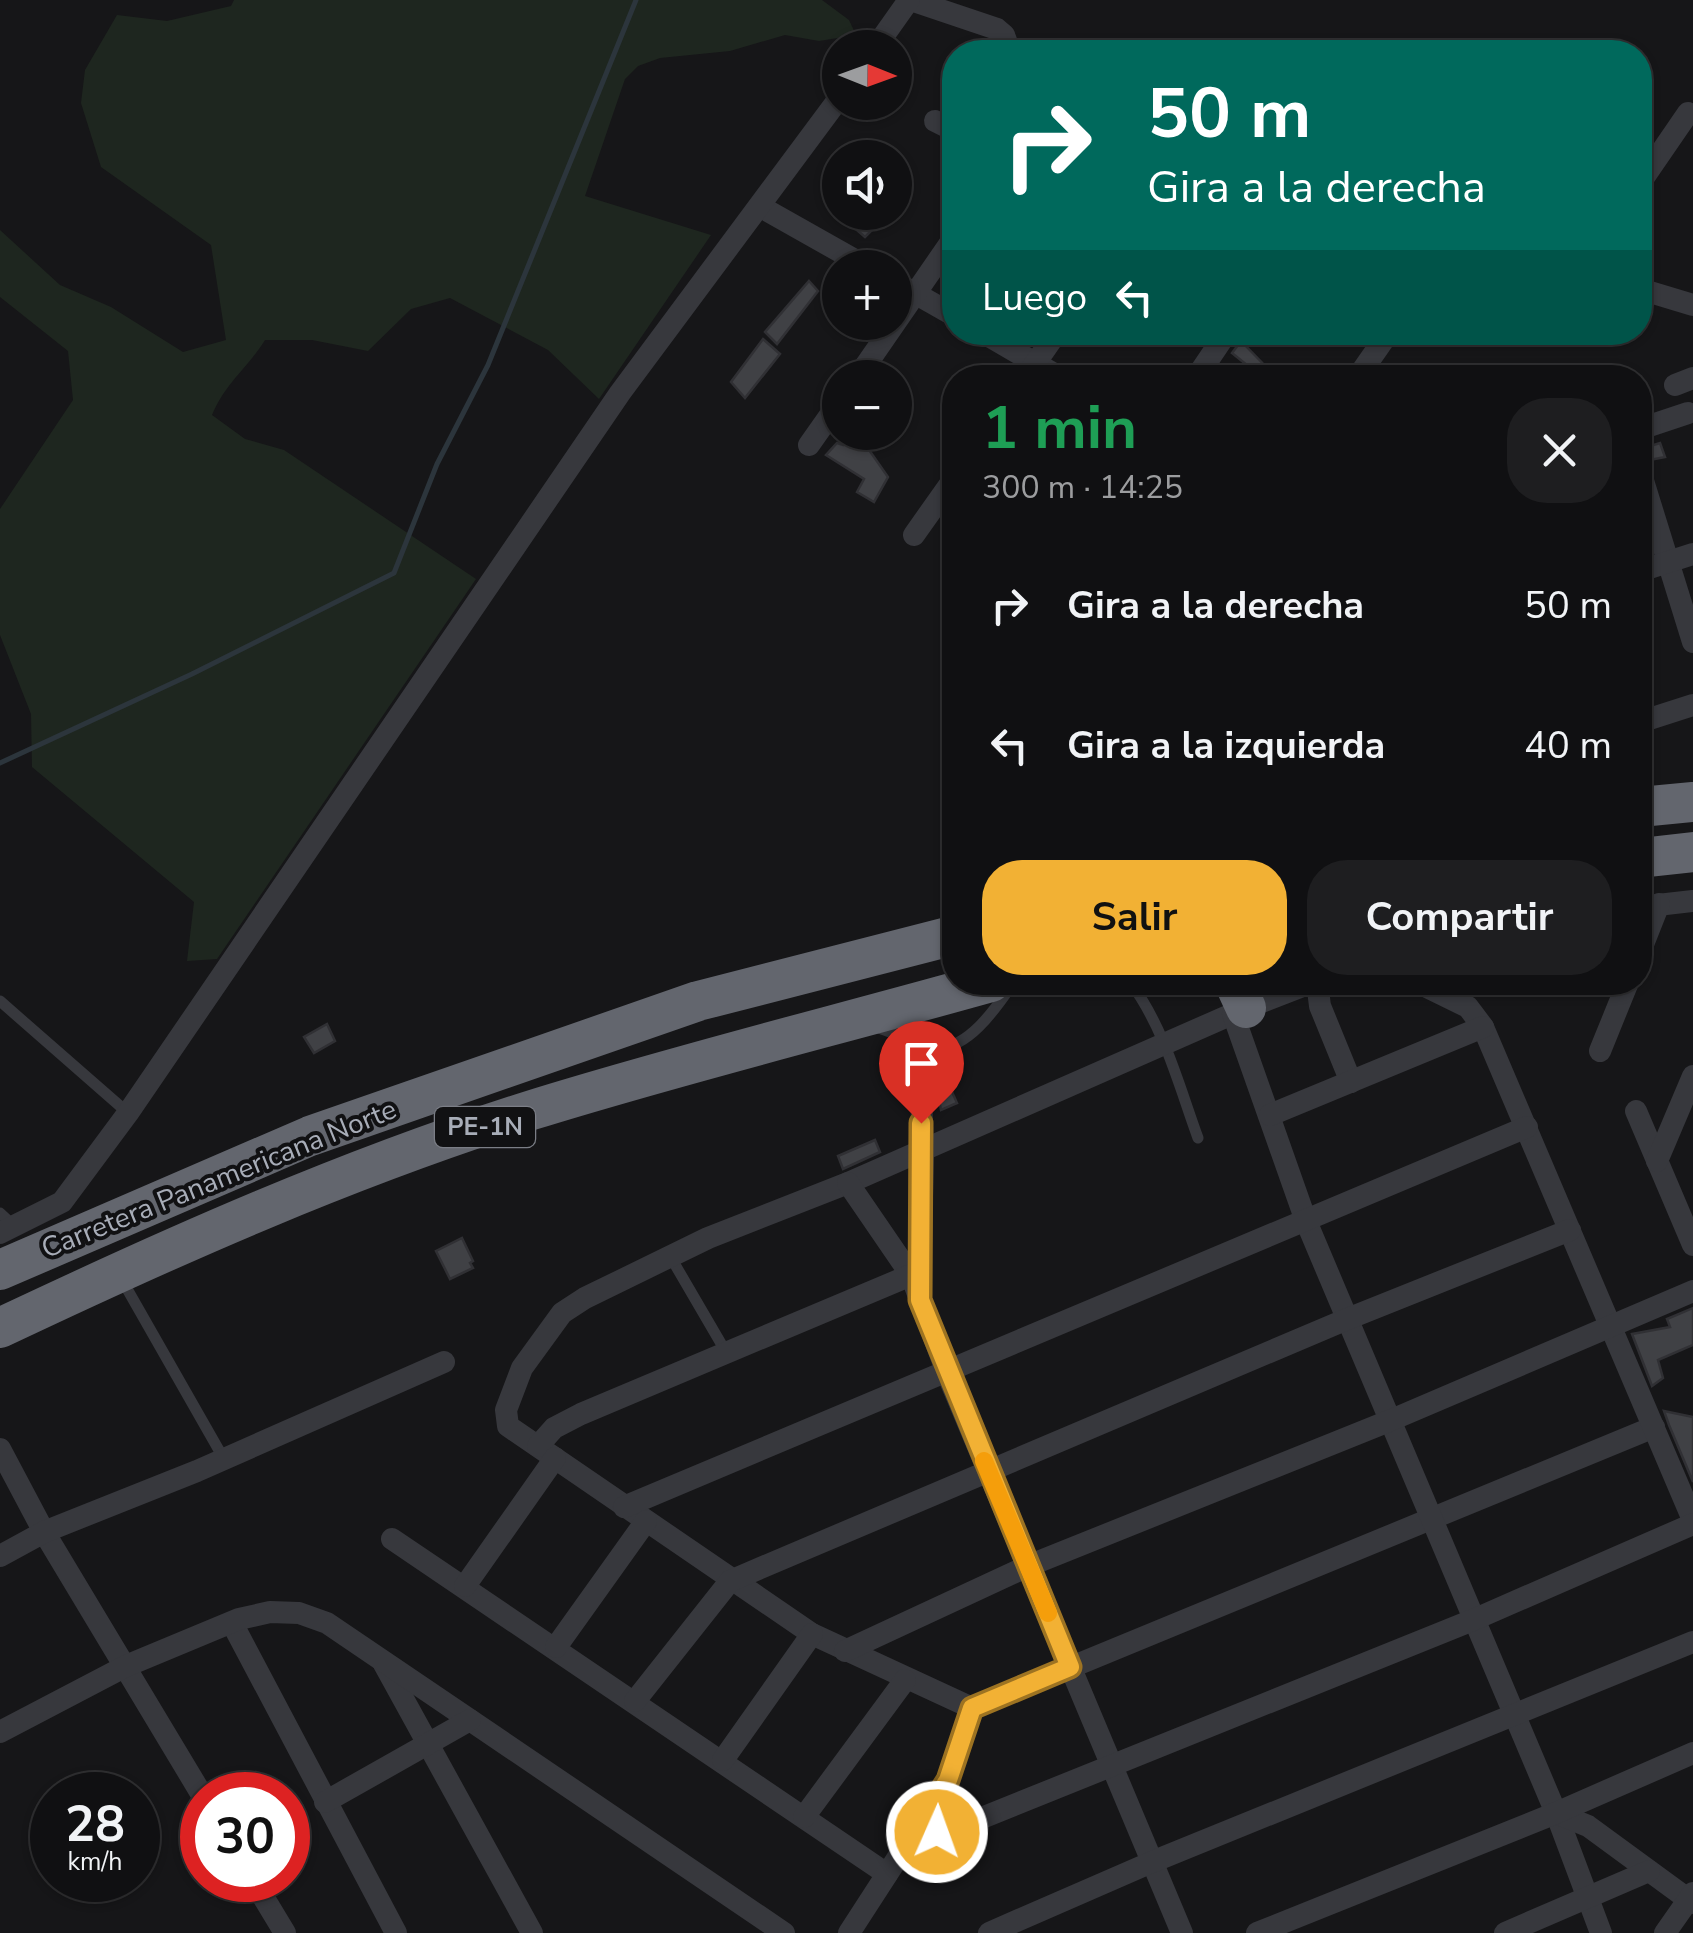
<!DOCTYPE html>
<html lang="es">
<meta charset="utf-8">
<style>
body{margin:0;font-family:"Nunito Sans",sans-serif;background:#1e1e20;color:#f1f3f6;height:100vh;display:flex;flex-direction:column;font-size:38px;white-space:nowrap}
*{box-sizing:border-box;margin:0}
p{font-size:32px;color:#9c9d9f}
.icon{flex:none;width:55px;height:55px;fill:none;stroke:currentColor;stroke-width:2;stroke-linecap:round;stroke-linejoin:round}
.map{position:relative;flex:1;overflow:hidden}
.panel{position:absolute;left:942px;top:365px;width:710px;height:630px;display:flex;flex-direction:column;background:#101012;border-radius:40px;box-shadow:0 2px 8px #0004,0 0 0 2px #303032}
.panel>*{flex:none}
.top-card{position:absolute;left:942px;top:40px;width:710px;height:305px;border-radius:40px;box-shadow:0 2px 8px #0004,0 0 0 2px #303032;background:#00695c;color:#fff;overflow:hidden}
.needle{width:65px;rotate:91deg}
.fabs{position:absolute;left:822px;top:30px;display:grid;gap:20px}
.fabs a{display:grid;place-items:center;width:90px;height:90px;border-radius:50%;background:#101012;box-shadow:0 2px 8px #0004,0 0 0 2px #303032;font-size:50px}
.speed{position:absolute;left:30px;top:1772px;display:flex;gap:20px;font-size:50px;font-weight:700;text-align:center}
.speed>*{display:grid;place-content:center;width:130px;height:130px;border-radius:50%;background:#101012;box-shadow:0 2px 8px #0004,0 0 0 2px #303032;line-height:1}
.speed small{font-size:25px;font-weight:400}
.speed .limit{border:15px solid #d22;background:#fff;color:#111}
.pin{position:absolute;display:grid;place-items:center;width:85px;height:85px;color:#fff;margin:-102px -42px;border-radius:50% 50% 50% 0;rotate:-45deg;box-shadow:0 0 10px #0007}
.pin .icon{rotate:45deg}
.me{position:absolute;width:110px;margin:-55px;rotate:2deg;stroke-linejoin:round;filter:drop-shadow(0 0 8px #0008)}
.turn{display:flex;align-items:center;gap:35px;height:210px;padding:0 40px;font-size:45px}
.turn .icon{width:130px;height:130px;stroke-width:2.5}
.turn b{display:block;font-size:70px;line-height:85px}
.then{display:flex;align-items:center;height:95px;padding:0 40px;background:#0003;gap:20px;font-size:38px}
.round{display:grid;place-items:center;flex:none;width:105px;height:105px;border-radius:40px;background:#1e1e20}
.head{display:flex;align-items:center;justify-content:space-between;height:170px;padding:0 40px}
h1{font-size:60px;font-weight:700;line-height:75px;color:#1e9e55}
.action{display:flex;gap:20px;margin-top:auto;padding:20px 40px}
.action a{flex:1;height:115px;border-radius:40px;background:#f2b134;color:#111;font-size:40px;font-weight:700;line-height:115px;text-align:center}
.action a+a{background:#1e1e20;color:#f1f3f6}
ul{padding:0;list-style:none}
li{display:flex;align-items:center;gap:30px;height:140px;padding:0 40px}
li div{flex:1}
li b{display:block;font-size:38px}
li em{font-style:normal}
.map>svg:first-child{display:block}
</style>
<div class="map">
<svg width="1693" height="1933" viewBox="0 0 1693 1933">
<rect width="100%" height="100%" fill="#161618"/>
<path fill="#1e261f" d="M234,0H822L849,20L856,35L819,41L785,35L730,51L660,58L638,66L625,79L585,196L711,235L599,399L548,350L450,298L411,309L368,351L312,340H265C247,369 226,382 212,415L245,439L284,450L476,579L217,959L187,961L194,902L32,767L31,714L0,635V509L73,400L68,351L0,297V230L60,285L111,307L183,352L226,340L211,245L101,167L81,103L85,70L117,15L167,21L231,6Z"/>
<g fill="none" stroke-linecap="round" stroke-linejoin="round">
<polyline stroke="#2c353c" stroke-width="5" points="0,763 192,674 394,573 437,464 488,365 636,0"/>
</g>
<g fill="#404145" stroke="#303034" stroke-width="2.5">
<polygon points="836,212 880,212 875,221 878,224 865,237"/>
<polygon points="809,281 818,291 777,344 765,332"/>
<polygon points="763,339 780,354 745,398 731,382"/>
<polygon points="1241,341 1272,373 1268,378 1263,378 1232,353"/>
<polygon points="849,432 860,437 888,477 874,502 857,492 864,479 826,455 837,443 843,445"/>
<polygon points="1660,443 1665,457 1650,460 1640,456 1640,449"/>
<polygon points="327,1024 335,1041 314,1053 304,1037"/>
<polygon points="949,1085 957,1103 941,1110 937,1090"/>
<polygon points="875,1140 880,1152 843,1169 838,1156"/>
<polygon points="462,1238 473,1261 470,1263 473,1268 450,1279 436,1251"/>
<polygon points="1693,1308 1693,1345 1658,1360 1663,1378 1652,1386 1632,1334 1670,1327 1667,1319"/>
<polygon points="1664,1411 1693,1417 1693,1482 1669,1425"/>
</g>
<g fill="none" stroke-linecap="round" stroke-linejoin="round">
<g stroke="#37383d" stroke-width="11">
<path d="M1130,982C1164,1027 1179,1086 1198,1138"/>
<polyline points="0,1001 128,1113"/>
<path d="M875,1027C895,1033 916,1044 936,1047C968,1051 998,1005 1014,982"/>
<polyline points="0,1213 15,1227"/>
<polyline points="670,1256 726,1352"/>
<polyline points="122,1280 224,1459"/>
</g>
<g stroke="#37383d" stroke-width="22">
<polyline points="911,0 997,29 1004,35 1010,52"/>
<polyline points="875,48 909,0"/>
<polyline points="935,121 955,131"/>
<polyline points="1640,183 1688,113"/>
<polyline points="761,207 869,268"/>
<polyline points="895,282 955,316"/>
<polyline points="1640,289 1693,305"/>
<polyline points="982,332 1061,378"/>
<polyline points="857,378 955,236"/>
<polyline points="1025,378 1057,332"/>
<polyline points="1196,378 1227,332"/>
<polyline points="1357,378 1389,332"/>
<polyline points="1675,385 1693,378"/>
<polyline points="1640,429 1688,413"/>
<polyline points="809,445 840,401"/>
<polyline points="1640,471 1693,642"/>
<polyline points="914,535 955,477"/>
<polyline points="1640,571 1693,554"/>
<polyline points="1640,722 1693,705"/>
<polyline points="1640,907 1693,901"/>
<polyline points="1640,952 1659,904"/>
<polyline points="1313,982 1246,1008 848,1183 708,1238 585,1298 562,1313 522,1368 506,1410 508,1426 812,1634 972,1708 1654,1427"/>
<polyline points="1317,982 1320,1006 1351,1082"/>
<polyline points="1417,982 1468,1007 1483,1027 1693,1520"/>
<polyline points="1233,1014 1306,1221 1556,1813 1601,1933"/>
<polyline points="1600,1051 1628,982"/>
<polyline points="1636,1111 1693,1245"/>
<polyline points="1270,1115 1483,1027"/>
<polyline points="1657,1161 1693,1076"/>
<polyline points="848,1183 911,1275 947,1373 1182,1933"/>
<polyline points="0,1233 62,1202 128,1113 620,393 840,97"/>
<polyline points="920,1291 923,1150 921,1093 924,1075 941,1048"/>
<polyline points="538,1446 554,1428 581,1414 911,1275"/>
<polyline points="0,1449 44,1532 202,1795"/>
<polyline points="624,1507 1527,1127"/>
<polyline points="392,1539 887,1874"/>
<polyline points="0,1556 44,1532 197,1471 444,1362"/>
<polyline points="465,1586 555,1458"/>
<polyline points="232,1623 396,1933"/>
<polyline points="556,1647 646,1521"/>
<polyline points="845,1651 1028,1566 1389,1421 1693,1291"/>
<polyline points="384,1664 532,1933"/>
<polyline points="635,1701 730,1581 1347,1319 1570,1230"/>
<polyline points="0,1732 126,1666 239,1619 270,1612 299,1613 327,1623 784,1933"/>
<polyline points="723,1760 812,1634"/>
<polyline points="325,1802 470,1720"/>
<polyline points="1556,1813 1588,1826 1693,1903"/>
<polyline points="804,1817 905,1680"/>
<polyline points="921,1822 937,1831 947,1832 1473,1620 1693,1524"/>
<polyline points="253,1880 285,1933"/>
<polyline points="849,1933 948,1780 972,1708"/>
<polyline points="989,1933 1152,1862 1693,1642"/>
<polyline points="1257,1933 1556,1813 1693,1753"/>
<polyline points="1505,1933 1649,1871"/>
<polyline points="1665,1933 1693,1893"/>
</g>
<g stroke="#63666e" stroke-width="40">
<polyline points="1640,807 1693,802"/>
<polyline points="1640,858 1693,852"/>
<polyline points="1234,982 1246,1008"/>
<polyline points="0,1270 310,1136 698,1001 955,935"/>
<path d="M0,1328C173,1246 348,1168 532,1110C683,1063 838,1025 991,982"/>
</g>
</g>
<g fill="none" stroke-linecap="round" stroke-linejoin="round">
<g stroke="#9d7322" stroke-width="25">
<polyline id="route" points="921,1123 920,1300 1070,1667 972,1708 948,1780 921,1822 937,1832"/>
</g>
<use href="#route" stroke="#f2b134" stroke-width="18"/>
<polyline stroke="#f59e0b" stroke-width="18" points="984,1461 1048,1613"/>
</g>
<g text-anchor="middle" dominant-baseline="central" stroke-width="8" stroke-linejoin="round" paint-order="stroke">
<rect fill="#111113" stroke="#7b7e86" stroke-width="2.5" x="435" y="1107" width="100" height="40" rx="8"/>
<g font-size="25" font-weight="bold" fill="#a8adb8">
<text x="485" y="1127">PE-1N</text>
</g>
<g font-size="28" fill="#a8adb8" stroke="#111113">
<text transform="translate(219 1179) rotate(-22)">Carretera Panamericana Norte</text>
</g>
</g>
</svg>
<div class="fabs">
<a><svg class="needle" viewBox="-14 -14 28 28"><path d="M0-13l5 13h-10z" fill="#e53935"/><path d="M0 13l5-13h-10z" fill="#9c9d9f"/></svg></a>
<a><svg class="icon" aria-label="sound" viewBox="0 0 24 24"><path d="M4 9h4l5-4v14l-5-4H4zM17 9q2 3 0 6"/></svg></a>
<a>+</a>
<a>−</a>
</div>
<div class="speed"><div>28<small>km/h</small></div><div class="limit">30</div></div>
<div class="pin" style="left:921px;top:1123px;background:#d93025"><svg class="icon" aria-label="arrive" viewBox="0 0 24 24"><path d="M6 21V4h12l-3 4 3 4H6"/></svg></div>
<svg class="me" style="left:937px;top:1832px" viewBox="-20 -20 40 40"><circle r="17" fill="#f2b134" stroke="#fff" stroke-width="3"/><path d="M0-11L8 9 0 5-8 9z" fill="#fff"/></svg>
<div class="top-card">
<div class="turn"><svg class="icon" aria-label="right" viewBox="0 0 24 24"><path d="M7 20v-9h11M14 6l5 5-5 5"/></svg><div><b>50 m</b>Gira a la derecha</div></div>
<div class="then">Luego<svg class="icon" aria-label="left" viewBox="0 0 24 24"><path d="M17 20v-9H6M10 6l-5 5 5 5"/></svg></div>
</div>
<section class="panel">
<div class="head"><div><h1>1 min</h1><p>300 m · 14:25</p></div><a class="round"><svg class="icon" aria-label="close" viewBox="0 0 24 24"><path d="M6 6l12 12M18 6L6 18"/></svg></a></div>
<ul>
<li><svg class="icon" aria-label="right" viewBox="0 0 24 24"><path d="M7 20v-9h11M14 6l5 5-5 5"/></svg><div><b>Gira a la derecha</b></div><em>50 m</em></li>
<li><svg class="icon" aria-label="left" viewBox="0 0 24 24"><path d="M17 20v-9H6M10 6l-5 5 5 5"/></svg><div><b>Gira a la izquierda</b></div><em>40 m</em></li>
</ul>
<div class="action"><a>Salir</a><a>Compartir</a></div>
</section>
</div>
